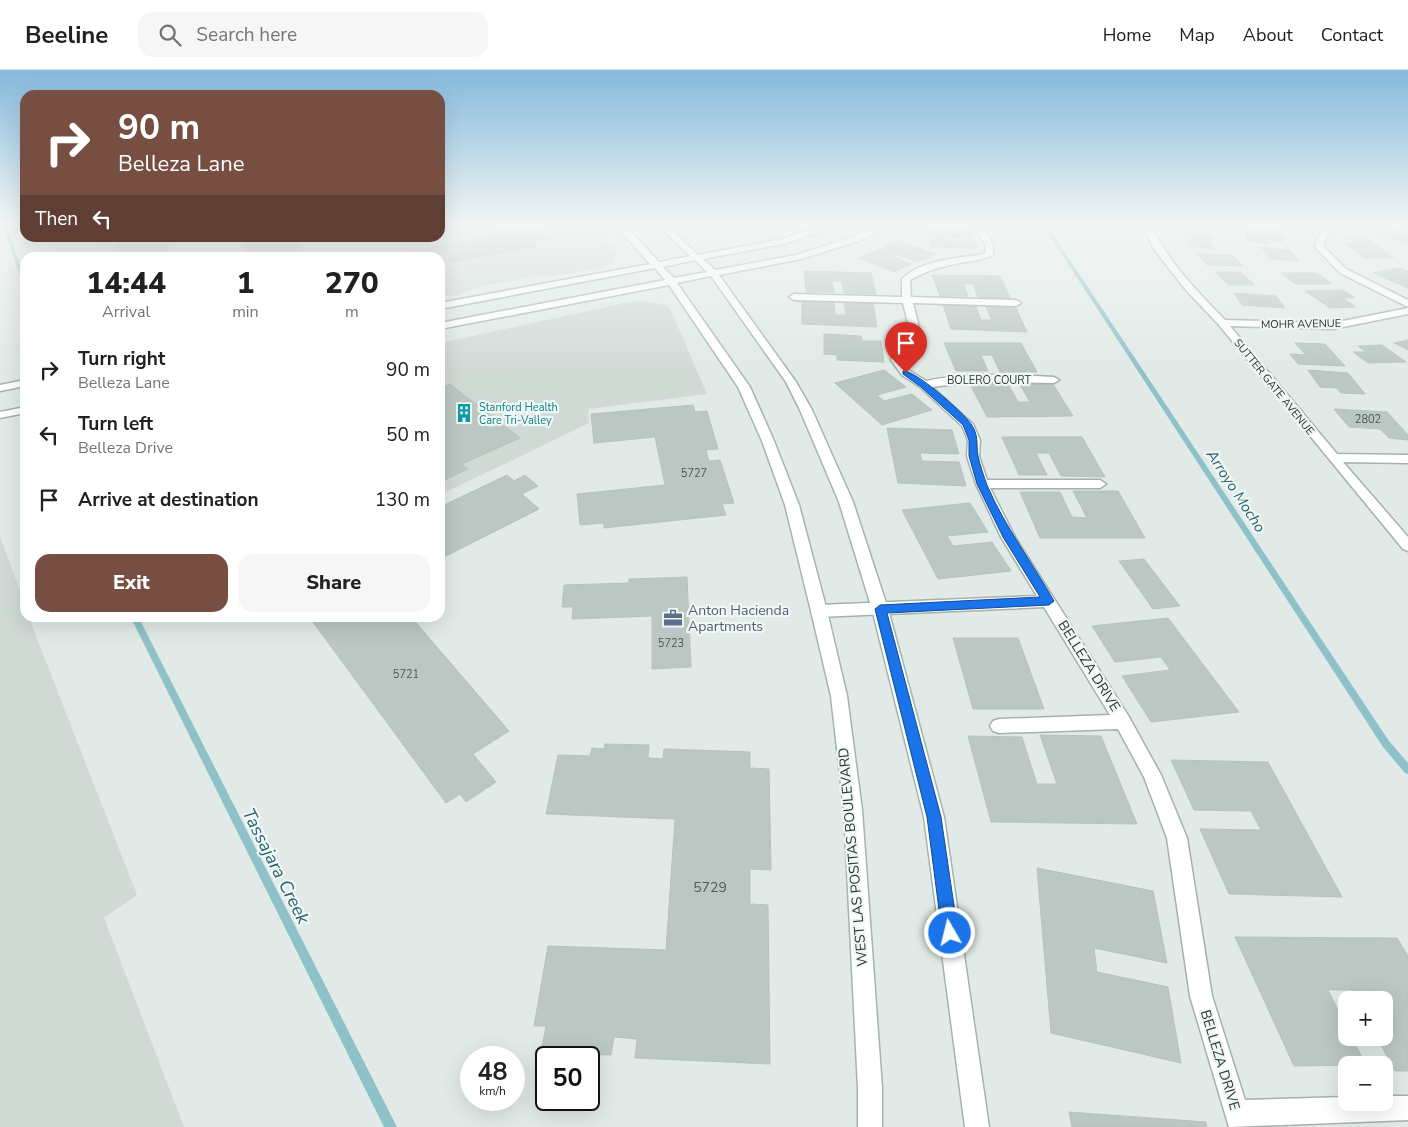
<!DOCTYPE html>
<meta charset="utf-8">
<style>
body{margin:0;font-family:"Nunito Sans",sans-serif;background:#f6f6f6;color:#202124;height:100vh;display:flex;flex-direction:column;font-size:19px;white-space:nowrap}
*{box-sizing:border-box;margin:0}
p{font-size:16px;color:#757577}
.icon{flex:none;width:28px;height:28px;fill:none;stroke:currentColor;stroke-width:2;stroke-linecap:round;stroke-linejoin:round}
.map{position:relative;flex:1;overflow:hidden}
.details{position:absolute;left:20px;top:182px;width:425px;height:370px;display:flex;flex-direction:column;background:#fff;border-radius:15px;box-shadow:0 5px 20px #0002}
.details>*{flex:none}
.banner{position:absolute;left:20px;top:20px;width:425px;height:152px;border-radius:15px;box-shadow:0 5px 20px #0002;background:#774e42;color:#fff;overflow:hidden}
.tools{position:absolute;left:1338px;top:921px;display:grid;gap:10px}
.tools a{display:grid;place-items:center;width:55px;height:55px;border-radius:10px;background:#fff;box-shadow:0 5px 20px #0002;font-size:25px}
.speed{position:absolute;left:460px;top:976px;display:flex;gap:10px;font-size:25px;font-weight:700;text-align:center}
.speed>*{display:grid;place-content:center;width:65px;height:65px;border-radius:50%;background:#fff;box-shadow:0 5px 20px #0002;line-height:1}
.speed small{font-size:12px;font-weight:400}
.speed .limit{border:2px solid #111;border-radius:8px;background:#fff;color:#111}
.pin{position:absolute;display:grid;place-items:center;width:42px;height:42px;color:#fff;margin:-51px -21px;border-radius:50% 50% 50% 0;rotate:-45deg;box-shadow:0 0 5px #0007}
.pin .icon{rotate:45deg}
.me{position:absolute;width:55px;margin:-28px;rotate:352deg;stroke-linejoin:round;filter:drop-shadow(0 0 4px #0008)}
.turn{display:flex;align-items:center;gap:18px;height:105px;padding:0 15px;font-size:22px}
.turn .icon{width:65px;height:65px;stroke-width:2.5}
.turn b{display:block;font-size:35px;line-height:42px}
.then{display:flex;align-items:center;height:48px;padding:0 15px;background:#0003;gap:10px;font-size:19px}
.eta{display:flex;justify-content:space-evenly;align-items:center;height:85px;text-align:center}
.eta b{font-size:30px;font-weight:800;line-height:35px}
.button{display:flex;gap:10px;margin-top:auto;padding:10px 15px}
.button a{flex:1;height:58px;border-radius:15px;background:#774e42;color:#fff;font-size:20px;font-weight:800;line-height:58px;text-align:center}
.button a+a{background:#f6f6f6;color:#202124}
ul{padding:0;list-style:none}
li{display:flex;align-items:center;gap:15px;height:65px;padding:0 15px}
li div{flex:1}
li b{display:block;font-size:19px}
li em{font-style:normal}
header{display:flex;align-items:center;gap:30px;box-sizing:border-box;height:70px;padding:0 25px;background:#fff;border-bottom:1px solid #e0e0e0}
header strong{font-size:24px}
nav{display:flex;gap:28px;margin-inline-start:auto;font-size:18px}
.search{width:350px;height:45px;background:#f6f6f6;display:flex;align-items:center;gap:12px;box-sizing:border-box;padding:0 18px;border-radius:15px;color:#757577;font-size:19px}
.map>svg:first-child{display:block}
</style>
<header>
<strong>Beeline</strong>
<div class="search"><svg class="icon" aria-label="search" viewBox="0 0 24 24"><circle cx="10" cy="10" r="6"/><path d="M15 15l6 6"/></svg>Search here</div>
<nav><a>Home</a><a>Map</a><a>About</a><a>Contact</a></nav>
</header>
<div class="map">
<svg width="1408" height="1057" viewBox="0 0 1408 1057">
<rect width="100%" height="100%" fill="#e1eae6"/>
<g fill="#d0dad5">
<polygon points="440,154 591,154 617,183 613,193 603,198 554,206 542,205 477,217 458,225 440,227 440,188 58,187 53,168 440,168"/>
<polygon points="644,231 665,235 670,238 707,324 588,339 589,353 440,425 440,273 630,232"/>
<polygon points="0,466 25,535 25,548 29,548 137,825 104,848 184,1057 0,1057"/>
</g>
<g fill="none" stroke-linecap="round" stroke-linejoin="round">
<g fill="#8fc1c9" fill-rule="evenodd">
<polygon points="2,154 6,154 25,208 25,216 23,215"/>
<polygon points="1042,154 1046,154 1389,671 1408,693 1408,704 1405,703 1383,677"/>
<polygon points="131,548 139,548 397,1057 384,1057"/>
</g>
</g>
<g fill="#bac7c2" stroke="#b5c3bd">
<polygon points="440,154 450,154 455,163 440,166"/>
<polygon points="483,154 535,154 547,170 533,172 537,177 440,194 440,188 418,188 415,180 497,166 490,156 485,157"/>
<polygon points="690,154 762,154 761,161 689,158"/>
<polygon points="1219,154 1221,160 1174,154"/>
<polygon points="926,156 970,158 974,168 948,167 950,171 975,172 977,178 932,177"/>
<polygon points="1246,157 1282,162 1284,172 1269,170 1270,174 1248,171"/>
<polygon points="1396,160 1408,164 1408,174 1378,165"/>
<polygon points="1184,161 1208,164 1214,179 1189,176"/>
<polygon points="100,168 169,168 168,184 184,182 184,188 112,188 116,170 99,173"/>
<polygon points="244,168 299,168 303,188 246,188"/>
<polygon points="1349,169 1368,170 1394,188 1364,188 1344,173 1354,173"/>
<polygon points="899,171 936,184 918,192 896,184 891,186 911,194 894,202 859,188"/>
<polygon points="1261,177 1290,180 1299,191 1270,189"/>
<polygon points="1197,184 1232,185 1243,196 1207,195"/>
<polygon points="1401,198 1408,201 1408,218 1373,203"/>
<polygon points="804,201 871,203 876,224 844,223 842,211 832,211 834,222 806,222"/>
<polygon points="1215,202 1240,202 1255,215 1229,215"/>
<polygon points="1281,203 1317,203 1332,214 1295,214"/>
<polygon points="932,205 1000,206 1010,228 978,227 973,214 963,214 968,226 940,226"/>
<polygon points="1343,220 1355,228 1343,228 1356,237 1330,238 1305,221"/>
<polygon points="1234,223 1276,226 1285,238 1242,235"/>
<polygon points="802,230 834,231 835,245 846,245 844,232 873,233 877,257 802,254"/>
<polygon points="943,235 976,236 981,250 992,250 986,237 1016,238 1027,262 951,259"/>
<polygon points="824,264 861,266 862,271 881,271 884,292 837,290 837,285 824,284"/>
<polygon points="1408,270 1408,280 1394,273"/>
<polygon points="944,273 1021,273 1037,302 1000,302 992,285 981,285 988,301 956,301"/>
<polygon points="1295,273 1325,274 1345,296 1298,294 1290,284 1306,285"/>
<polygon points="1382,275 1406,292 1368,293 1353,282 1366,282 1358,276"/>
<polygon points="884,300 906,317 877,325 884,331 912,324 932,340 882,355 835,313"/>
<polygon points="1308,300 1348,303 1365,324 1341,323 1337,318 1320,317"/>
<polygon points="450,314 520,368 462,394 468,399 440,412 440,318"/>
<polygon points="970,314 1008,314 1018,332 1030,332 1020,315 1053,314 1073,346 987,347"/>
<polygon points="693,335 695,342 707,341 718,379 706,380 709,391 720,390 734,433 722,434 726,445 604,458 604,453 580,455 577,424 665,415 655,367 594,373 591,344"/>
<polygon points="1334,339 1387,342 1408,365 1408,370 1389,368 1380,359 1349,357"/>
<polygon points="887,358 952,360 959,384 920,383 922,391 959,392 966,416 898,413"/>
<polygon points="1002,367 1082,367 1105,407 1061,406 1049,383 1036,383 1047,405 1019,405"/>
<polygon points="507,405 514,411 525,405 538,416 522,424 539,439 440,489 440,437"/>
<polygon points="1073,421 1118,421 1145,468 1040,468 1020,422 1060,422 1072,447 1087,448"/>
<polygon points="970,433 988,462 947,466 953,476 992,472 1011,501 938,509 902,440"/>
<polygon points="1144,489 1180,536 1153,539 1119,491"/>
<polygon points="687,507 691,597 652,599 652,546 572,549 573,537 562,537 564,515 629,513 629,509"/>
<polygon points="310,548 412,548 509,661 473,684 496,712 466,732 460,724 446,733"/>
<polygon points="1168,548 1239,642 1151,652 1122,606 1170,600 1161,587 1115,592 1092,556"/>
<polygon points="953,568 1018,568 1044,639 973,639"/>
<polygon points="1040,665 1101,666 1137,754 991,752 968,666 1022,667 1037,714 1057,714"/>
<polygon points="605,674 649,675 648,688 663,689 664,679 750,682 750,698 769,699 771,800 750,799 750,834 768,835 770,994 635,988 637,969 614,967 611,985 557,983 559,977 542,977 546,956 534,956 548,876 666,880 675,749 546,744 558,685 590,686 592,678 604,679"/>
<polygon points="1171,690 1268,692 1342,827 1229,824 1200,759 1261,760 1251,741 1194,740"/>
<polygon points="1037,798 1153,821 1167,893 1094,878 1097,902 1168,917 1181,993 1051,963"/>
<polygon points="1235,867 1397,868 1408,886 1408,1001 1395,1001 1377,968 1384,968 1384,930 1357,930 1352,920 1328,920 1346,956 1346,968 1352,968 1366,995 1294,996"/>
<polygon points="1069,1042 1206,1052 1207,1057 1072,1057"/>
</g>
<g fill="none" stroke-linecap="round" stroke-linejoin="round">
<g stroke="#a5b1ad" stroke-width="3">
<g id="street">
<path d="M974,154H982L993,175V185C981,191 968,191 955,194C939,197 924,202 910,210L911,227L1016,230L1021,233L1016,236L913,233L919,257L905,277L901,290L910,301L926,311C968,302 1011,305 1054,307L1059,310L1054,313L972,312L932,317L973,354L980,370L979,386L987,410H1100L1106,414L1100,418H990L1015,467L1129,647L1161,705L1187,768L1212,926L1245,1030L1346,1027V1032H1384V1026H1408V1050L1229,1057L1190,926L1167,768L1144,707L1118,659L999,663L993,661L990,656L993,651L999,649L1110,645L1044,537L819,547L814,545L811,541L814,537L819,535L1037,526L1001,467L976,414L967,386L968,370L962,356L920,317L902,305L891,290L895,277L909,257L903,233L794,230L789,227L794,224L902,227V209C920,191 955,188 980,185L986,182L985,175Z"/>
<path d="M1142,154H1150C1169,193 1195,219 1225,250L1333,253L1408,238V244L1333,259L1230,256L1337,384L1408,385V393L1343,392L1408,467V481L1403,479L1219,255L1185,219L1154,179Z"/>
<polygon points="1335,154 1347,154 1328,162 1323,176 1346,199 1408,230 1408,237 1340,203 1316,178 1315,176 1322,159"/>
</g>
</g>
<g stroke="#a2b5ae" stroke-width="3">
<g id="secondary">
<path d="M615,154H624L659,192L690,186L657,154H666L698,185L782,169L826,154H839L787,173L703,189L715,200L796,185L853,167L880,154H891L859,171L801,189L719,205L796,312L812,340L853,432L888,539L944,747L989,1057H965L924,747L872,539L839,432L800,340L786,312L711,206L677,213L750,317L774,371L799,435L827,541L847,626L862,740L882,1018V1057H858V1018L844,740L831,626L811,541L785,435L762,371L738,317L669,215L440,259V253L665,210L655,198L440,239V233L650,194ZM695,190L707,202L674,208L663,197Z"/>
<polygon points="25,310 25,316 0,321 0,315"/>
<polygon points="25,337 25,343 0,348 0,342"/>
</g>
</g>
<use href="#street" fill="#fff" fill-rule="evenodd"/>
<use href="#secondary" fill="#fff" fill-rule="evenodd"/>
</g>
<linearGradient id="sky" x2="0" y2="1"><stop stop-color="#84b9dc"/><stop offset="0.51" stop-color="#f2f6f4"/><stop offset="1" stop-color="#f2f6f4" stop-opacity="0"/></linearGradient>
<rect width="1408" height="302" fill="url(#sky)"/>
<path fill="#1a73e8" stroke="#114b97" d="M903,301C914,299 964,343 971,354C979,365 976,374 978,386C980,395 984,407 987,415C1005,457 1032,492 1054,531L1049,535L887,543L941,747L958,863L956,869L950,871L945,869L942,863L927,747L875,539L880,535L1040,527L1003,467L977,414L969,386V370L963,355L921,317L903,304Z"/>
<defs>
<g id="building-bare" transform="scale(1.5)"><path d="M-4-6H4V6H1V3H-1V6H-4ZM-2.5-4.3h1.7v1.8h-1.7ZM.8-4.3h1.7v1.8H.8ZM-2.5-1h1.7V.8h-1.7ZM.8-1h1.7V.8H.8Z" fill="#0f9aa8" stroke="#f1f7f4" stroke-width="2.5" paint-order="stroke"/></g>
<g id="office-bare" transform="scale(1.5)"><path d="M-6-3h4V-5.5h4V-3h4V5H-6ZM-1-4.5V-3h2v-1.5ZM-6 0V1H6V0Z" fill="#5c6f8a" stroke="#f1f7f4" stroke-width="2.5" paint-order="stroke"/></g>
</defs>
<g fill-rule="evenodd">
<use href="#building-bare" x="464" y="343"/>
<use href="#office-bare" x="673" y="548"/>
</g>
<g text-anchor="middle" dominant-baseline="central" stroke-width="4.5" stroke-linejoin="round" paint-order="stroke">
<g font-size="11" fill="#243933" stroke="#f1f7f4">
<text transform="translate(1301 254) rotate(-1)">MOHR AVENUE</text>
<text x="989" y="310">BOLERO COURT</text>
<text transform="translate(1274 317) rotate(51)">SUTTER GATE AVENUE</text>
</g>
<g font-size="11" fill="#0d838f" stroke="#f1f7f4" text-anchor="start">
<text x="479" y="337">Stanford Health<tspan x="479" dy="13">Care Tri-Valley</tspan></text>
</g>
<g font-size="11" fill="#4a5c57">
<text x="1368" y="349">2802</text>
<text x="694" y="403">5727</text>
<text x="671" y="573">5723</text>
<text x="406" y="604">5721</text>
</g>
<g font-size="14" fill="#4e5e75" stroke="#f1f7f4" text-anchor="start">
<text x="688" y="540">Anton Hacienda<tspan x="688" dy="16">Apartments</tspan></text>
</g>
<g font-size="14" fill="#243933" stroke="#f1f7f4">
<text transform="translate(1089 596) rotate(58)">BELLEZA DRIVE</text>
<text transform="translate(853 787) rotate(-95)">WEST LAS POSITAS BOULEVARD</text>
<text transform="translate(1220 990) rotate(73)">BELLEZA DRIVE</text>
</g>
<g font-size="14" fill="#4a5c57">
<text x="710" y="817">5729</text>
</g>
<g font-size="15" font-style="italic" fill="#25626e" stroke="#f1f7f4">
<text transform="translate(1236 421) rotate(57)">Arroyo Mocho</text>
</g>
<g font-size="18" font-style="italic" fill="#25626e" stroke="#f1f7f4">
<text transform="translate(276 796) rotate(63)">Tassajara Creek</text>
</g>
</g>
</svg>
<div class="tools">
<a>+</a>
<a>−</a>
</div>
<div class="speed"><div>48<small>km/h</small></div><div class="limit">50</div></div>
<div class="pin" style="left:906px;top:303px;background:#d93025"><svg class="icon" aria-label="arrive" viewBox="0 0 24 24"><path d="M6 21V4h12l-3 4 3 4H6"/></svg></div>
<svg class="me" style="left:950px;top:863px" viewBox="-20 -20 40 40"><circle r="17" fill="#1a73e8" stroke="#fff" stroke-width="3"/><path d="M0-11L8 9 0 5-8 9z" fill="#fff"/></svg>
<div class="banner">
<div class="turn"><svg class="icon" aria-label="right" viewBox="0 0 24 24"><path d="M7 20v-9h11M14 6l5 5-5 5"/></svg><div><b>90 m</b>Belleza Lane</div></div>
<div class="then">Then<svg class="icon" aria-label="left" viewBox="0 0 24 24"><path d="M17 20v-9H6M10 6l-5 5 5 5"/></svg></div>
</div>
<section class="details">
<div class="eta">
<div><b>14:44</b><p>Arrival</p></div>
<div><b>1</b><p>min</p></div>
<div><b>270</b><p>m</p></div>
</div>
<ul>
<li><svg class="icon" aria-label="right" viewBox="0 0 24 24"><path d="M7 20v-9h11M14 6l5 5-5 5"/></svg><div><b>Turn right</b><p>Belleza Lane</p></div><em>90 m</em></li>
<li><svg class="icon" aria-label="left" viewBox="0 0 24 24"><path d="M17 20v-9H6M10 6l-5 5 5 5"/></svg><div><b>Turn left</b><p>Belleza Drive</p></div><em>50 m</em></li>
<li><svg class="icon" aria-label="arrive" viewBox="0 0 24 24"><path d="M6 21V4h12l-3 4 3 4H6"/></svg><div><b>Arrive at destination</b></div><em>130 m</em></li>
</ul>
<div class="button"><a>Exit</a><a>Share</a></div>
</section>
</div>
